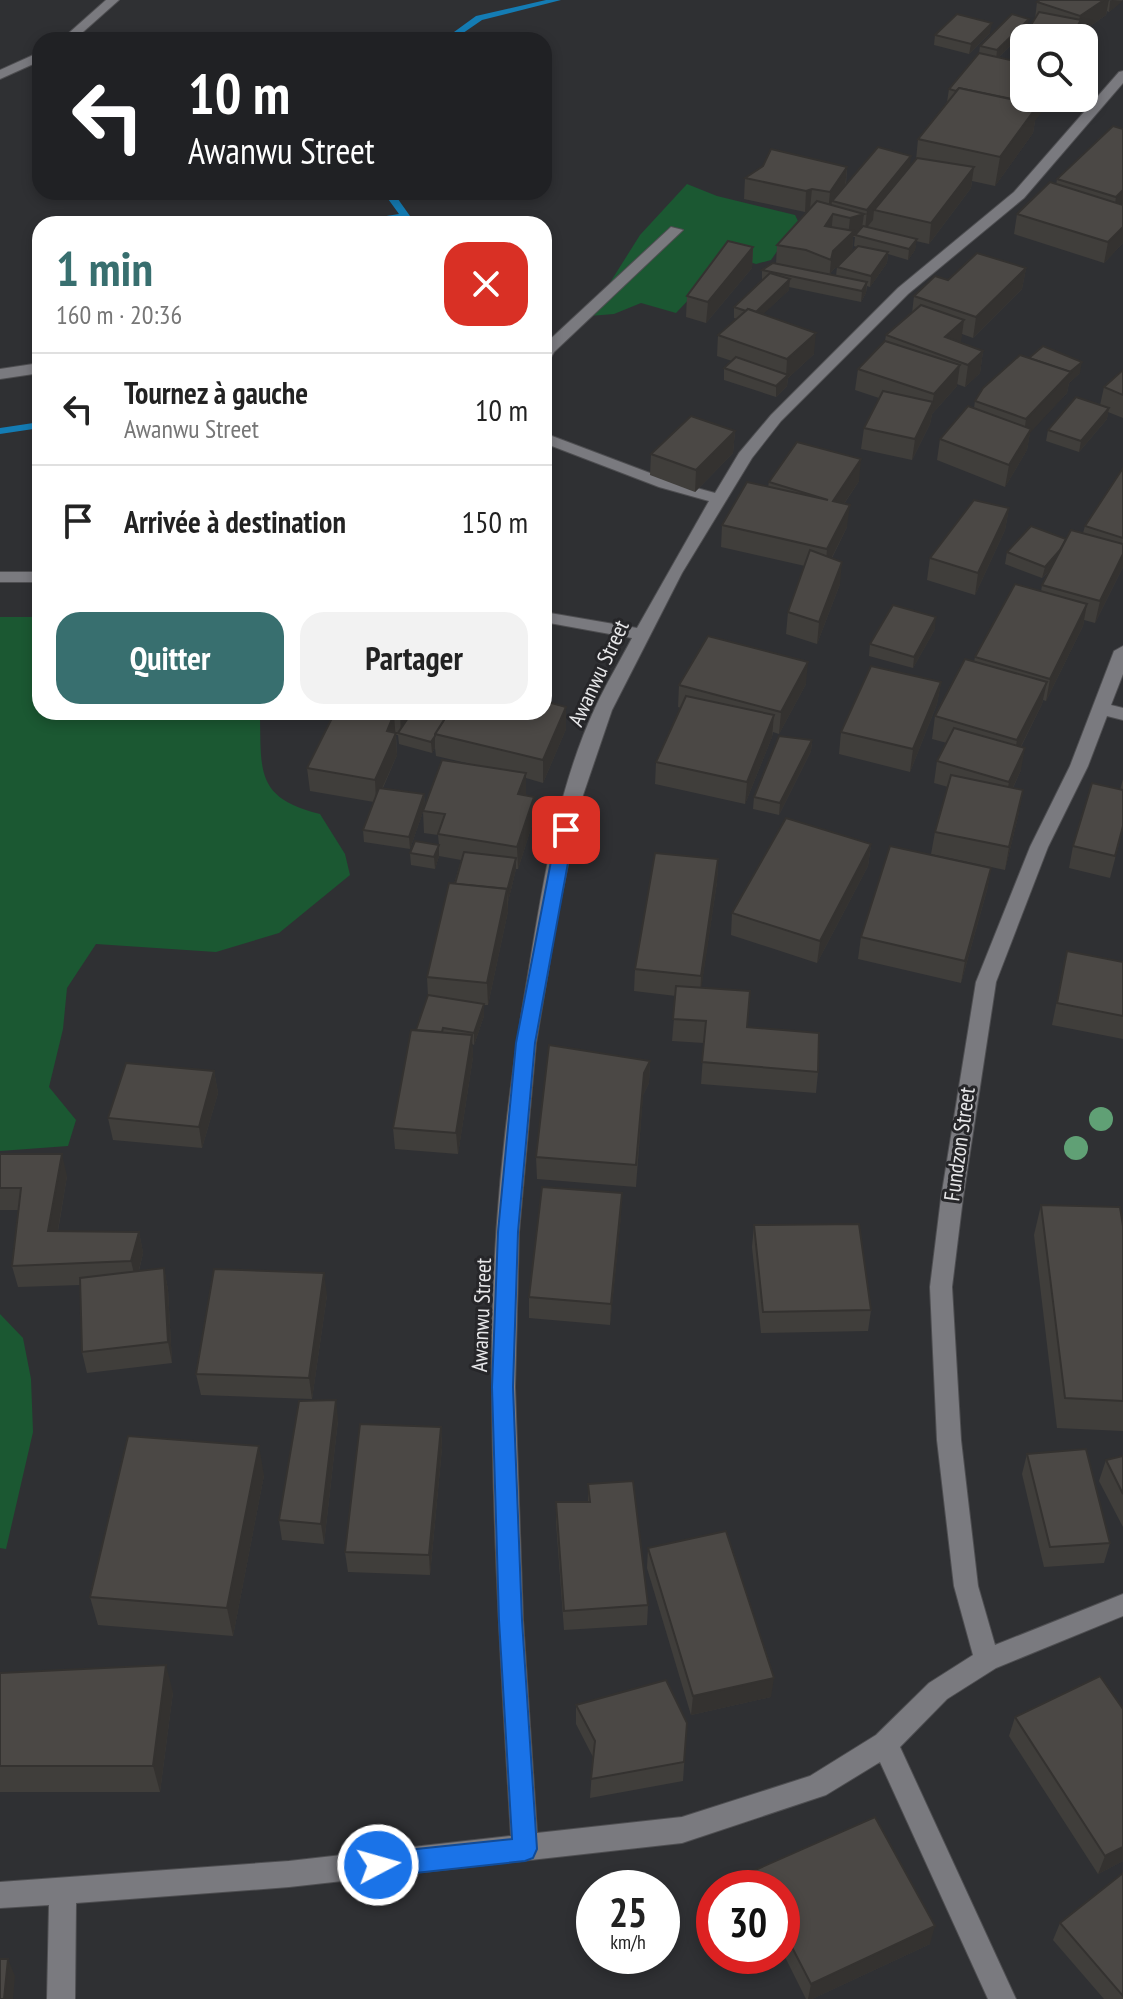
<!DOCTYPE html>
<html lang="fr">
<meta charset="utf-8">
<style>
body{margin:0;font-family:"PT Sans Narrow",sans-serif;background:#f2f2f2;color:#222;height:100vh;display:flex;flex-direction:column;font-size:30px;white-space:nowrap}
*{box-sizing:border-box;margin:0}
p{font-size:26px;color:#767676}
.icon{flex:none;width:44px;height:44px;fill:none;stroke:currentColor;stroke-width:2;stroke-linecap:round;stroke-linejoin:round}
.map{position:relative;flex:1;overflow:hidden}
.side{position:absolute;left:32px;top:216px;width:520px;height:504px;display:flex;flex-direction:column;background:#fff;border-radius:24px;box-shadow:0 4px 12px #0003}
.side>*{flex:none}
.hud{position:absolute;left:32px;top:32px;width:520px;height:168px;border-radius:24px;box-shadow:0 4px 12px #0003;background:#202124;color:#fff;overflow:hidden}
.tools{position:absolute;left:1010px;top:24px;display:grid;gap:16px}
.tools a{display:grid;place-items:center;width:88px;height:88px;border-radius:16px;background:#fff;box-shadow:0 4px 12px #0003;font-size:40px}
.speed{position:absolute;left:576px;top:1870px;display:flex;gap:16px;font-size:40px;font-weight:700;text-align:center}
.speed>*{display:grid;place-content:center;width:104px;height:104px;border-radius:50%;background:#fff;box-shadow:0 4px 12px #0003;line-height:1}
.speed small{font-size:20px;font-weight:400}
.speed .limit{border:12px solid #d22;background:#fff;color:#111}
.pin{position:absolute;display:grid;place-items:center;width:68px;height:68px;color:#fff;margin:-34px;border-radius:16px;box-shadow:0 4px 12px #0006}
.me{position:absolute;width:88px;margin:-44px;rotate:84deg;stroke-linejoin:round;filter:drop-shadow(0 0 6px #0008)}
.turn{display:flex;align-items:center;gap:28px;height:168px;padding:0 24px;font-size:36px}
.turn .icon{width:104px;height:104px;stroke-width:2.5}
.turn b{display:block;font-size:56px;line-height:68px}
.round{display:grid;place-items:center;flex:none;width:84px;height:84px;border-radius:24px;background:#f2f2f2}
.overview{display:flex;align-items:center;justify-content:space-between;height:136px;padding:0 24px}
h1{font-size:48px;font-weight:600;line-height:60px;color:#386f6f}
.cta{display:flex;gap:16px;margin-top:auto;padding:16px 24px}
.cta a{flex:1;height:92px;border-radius:24px;background:#386f6f;color:#fff;font-size:32px;font-weight:600;line-height:92px;text-align:center}
.cta a+a{background:#f2f2f2;color:#222}
ul{padding:0;list-style:none}
li{display:flex;align-items:center;gap:24px;height:112px;padding:0 24px;border-top:2px solid #e0e0e0}
li div{flex:1}
li b{display:block;font-size:30px}
li em{font-style:normal}
.map>svg:first-child{display:block}
</style>
<div class="map">
<svg width="1123" height="1999" viewBox="0 0 1123 1999">
<rect width="100%" height="100%" fill="#2f3033"/>
<g fill="#1b5832">
<polygon points="687,184 717,196 795,215 798,221 771,260 756,264 725,254 708,279 676,313 641,303 614,314 589,316 640,235"/>
<path d="M0,617H40V712H244L260,716C261,774 257,798 320,814L345,854L350,875L279,933L216,952L96,944L67,988L63,1029L49,1087L76,1120L68,1146L0,1151Z"/>
<polygon points="0,1314 23,1338 31,1379 33,1432 6,1549 0,1548"/>
</g>
<g fill="none" stroke-linecap="round" stroke-linejoin="round">
<g fill="#147cb4" fill-rule="evenodd">
<polygon points="546,0 561,0 482,20 453,40 443,40 476,16"/>
<polygon points="383,192 393,192 410,216 408,218 373,224 350,224 355,221 399,214"/>
<polygon points="40,422 40,428 0,434 0,428"/>
</g>
<g stroke="#4e4e51" stroke-width="2">
<polygon id="service" points="40,363 40,373 0,379 0,369"/>
</g>
<g stroke="#4e4e51" stroke-width="2">
<g id="minor">
<polygon points="106,0 119,0 74,40 61,40"/>
<polygon points="40,52 40,61 0,79 0,70"/>
<path d="M1123,71V83L1024,198L908,294L781,421L752,458L682,573L612,710L581,801L557,918L536,1043L519,1232L515,1387L523,1620L537,1833L682,1817L810,1776L876,1735L929,1683L973,1655L954,1586L937,1440L930,1287L941,1198L976,982L1030,847L1070,766L1114,651L1123,646V674L1111,705L1123,708V720L1107,716L1088,766L1048,847L996,982L963,1198L952,1287L961,1440L978,1586L995,1645L1123,1594V1616L996,1668L947,1699L900,1747L1016,1999H988L880,1762L826,1795L682,1843L289,1887L76,1903L75,1999H47L49,1905L0,1908V1882L289,1861L511,1836C502,1687 493,1538 492,1389C490,1254 504,1114 527,981C542,890 556,792 595,708C606,684 620,661 632,638L544,622V612L637,628L709,501L659,487L544,443V433L671,481L715,493L739,453L771,415L898,288L1014,192L1119,72Z"/>
<polygon points="671,227 683,230 554,352 549,361 544,362 544,345"/>
<rect x="0" y="572" width="40" height="10"/>
</g>
</g>
<use href="#service" fill="#7a7a7f" fill-rule="evenodd"/>
<use href="#minor" fill="#7a7a7f" fill-rule="evenodd"/>
</g>
<g fill="#60a075">
<circle cx="1101" cy="1119" r="12"/>
<circle cx="1076" cy="1148" r="12"/>
</g>
<g fill="#403e3b" fill-rule="evenodd">
<polygon points="1123,0 1109,12 1107,11 1106,15 1079,34 1078,38 1024,38 1024,58 1020,58 1023,38 1035,19 1037,2"/>
<path d="M1027,29L998,58L1035,121L1033,133L995,186L972,181L971,188L929,244L916,241L915,250L908,260L888,254L887,263L870,287L867,286L866,293L861,302L789,287V290L763,314L814,354L788,378L787,386L776,397L724,380V368L732,361L717,356L718,335L737,319L734,318V307L762,281V270L776,264L777,245L809,210L805,212L744,199L745,178L847,167L846,185L910,166L916,160L918,139L947,102L949,89L979,53L980,46ZM853,237H855L854,246L857,247L852,252ZM850,254L837,267L836,276L831,275V272Z"/>
<polygon points="990,33 969,54 934,45 935,35"/>
<polygon points="1123,129 1123,243 1104,263 1014,234 1017,214 1056,185 1057,179"/>
<polygon points="753,247 752,268 706,323 686,317 687,296"/>
<polygon points="1026,268 1022,289 973,338 962,334 960,343 983,351 980,373 965,387 957,384 957,386 932,414 930,424 912,460 861,449 864,428 879,398 855,390 858,369 885,341 886,335 912,313 914,296 948,280"/>
<polygon points="1123,370 1123,418 1108,412 1107,419 1079,452 1046,441 1048,430 1100,405 1104,387"/>
<polygon points="1080,373 1069,383 1067,393 1030,432 1027,450 1005,487 937,460 940,439 974,408 975,401"/>
<polygon points="735,431 733,453 695,492 650,475 651,454"/>
<polygon points="1123,468 1123,567 1095,623 1084,620 1083,626 1046,701 1043,700 1042,704 1021,747 1021,770 1013,788 1019,812 1005,870 931,854 935,832 948,787 934,783 937,761 947,743 932,739 935,716 974,662 975,657 1041,592 1042,585 1049,571 1042,578 1005,564 1007,552 1066,539 1083,533 1085,526"/>
<polygon points="859,481 844,504 847,527 832,558 840,584 817,644 786,634 788,612 805,566 721,547 722,525 768,487 769,482"/>
<polygon points="1009,508 1005,530 975,595 927,580 930,558"/>
<polygon points="935,629 913,668 869,656 870,644"/>
<polygon points="941,682 937,704 910,772 839,754 841,732"/>
<polygon points="806,684 779,734 773,732 772,737 745,804 655,784 656,762 681,708 678,707 679,685"/>
<polygon points="566,707 566,729 543,783 526,778 526,796 534,797 534,819 518,869 516,869 508,902 508,911 488,1005 484,1005 484,1016 474,1045 472,1044 473,1057 458,1154 395,1149 393,1128 416,1030 428,996 427,977 461,860 439,856 435,869 411,865 410,853 439,845 438,835 424,833 423,811 471,764 436,756 435,748 432,753 399,744 398,735 396,735 397,755 383,788 424,794 425,806 410,849 364,842 363,830 374,802 310,791 307,768 335,712 544,712"/>
<polygon points="812,740 811,751 779,815 753,809 754,797"/>
<polygon points="1123,779 1123,828 1110,878 1069,868 1073,846 1120,790"/>
<polygon points="871,844 868,866 817,963 731,935 732,913"/>
<polygon points="718,859 717,882 701,988 747,1027 818,1072 816,1093 701,1084 704,1043 672,1041 676,996 634,991 635,969"/>
<polygon points="991,868 987,890 961,983 858,959 861,937"/>
<polygon points="1067,951 1123,962 1123,1039 1052,1025"/>
<polygon points="650,1061 649,1083 643,1095 636,1187 537,1179 536,1157"/>
<polygon points="214,1071 218,1093 202,1148 113,1140 108,1118"/>
<polygon points="0,1154 67,1176 58,1231 139,1232 143,1253 139,1271 164,1268 168,1290 172,1363 87,1373 82,1352 80,1285 18,1287 12,1266 19,1210 0,1210"/>
<polygon points="1041,1205 1123,1226 1123,1431 1057,1428 1034,1235"/>
<polygon points="621,1215 610,1325 529,1318 529,1297"/>
<polygon points="754,1225 871,1310 868,1331 761,1333 752,1247"/>
<polygon points="327,1295 312,1399 201,1395 196,1374"/>
<polygon points="338,1420 324,1544 282,1540 279,1520"/>
<polygon points="441,1427 442,1448 430,1575 348,1572 345,1552"/>
<polygon points="1027,1454 1110,1543 1104,1563 1044,1567 1022,1474"/>
<polygon points="1123,1456 1123,1527 1099,1481 1106,1460"/>
<polygon points="264,1475 233,1636 98,1625 90,1597"/>
<polygon points="588,1484 648,1605 647,1625 564,1630 556,1522 556,1502 588,1502"/>
<polygon points="648,1548 771,1697 691,1715 647,1568"/>
<polygon points="0,1673 173,1692 160,1792 0,1792"/>
<polygon points="576,1705 687,1723 683,1781 590,1798 593,1757 576,1724"/>
<polygon points="1015,1717 1123,1861 1098,1874 1009,1736"/>
<polygon points="753,1871 930,1944 812,1999 806,1999 782,1951 782,1888 751,1888"/>
<polygon points="1123,1873 1123,1999 1104,1999 1053,1940 1060,1923"/>
</g>
<g fill="#343230">
<polygon points="1104,0 1109,0 1106,15 1079,34 1078,38 1070,38 1078,25 1080,16"/>
<polygon points="1112,0 1123,1 1109,12 1110,1"/>
<polygon points="1029,19 1027,29 996,60 997,50"/>
<polygon points="992,23 990,33 969,54 971,44"/>
<polygon points="1041,98 1053,98 1035,121 1033,133 995,186 1000,157"/>
<polygon points="911,156 909,176 874,210 873,220 865,230 867,210"/>
<polygon points="847,167 845,188 832,201 831,208 828,212 830,192"/>
<polygon points="974,167 971,188 929,244 931,223"/>
<polygon points="812,189 810,209 805,212 806,191"/>
<polygon points="1123,190 1123,207 1113,217 1116,197"/>
<polygon points="833,214 831,235 825,226"/>
<polygon points="864,214 861,235 855,235 853,237 852,252 831,272 829,281 831,260 833,251 848,237 850,218"/>
<polygon points="1123,227 1123,243 1104,263 1108,242"/>
<polygon points="917,239 915,250 908,260 909,249"/>
<polygon points="753,247 752,268 706,323 708,302"/>
<polygon points="888,252 887,263 870,287 871,276"/>
<polygon points="1026,268 1022,289 973,338 976,317"/>
<polygon points="790,279 789,290 753,324 754,313"/>
<polygon points="867,282 866,293 861,302 862,291"/>
<polygon points="964,320 961,342 944,357 945,337"/>
<polygon points="816,333 814,354 788,378 787,386 776,397 776,386 786,377 787,359"/>
<polygon points="983,351 980,373 965,387 968,365"/>
<polygon points="1082,362 1080,373 1069,383 1067,393 1030,433 1027,450 1005,487 1009,465 1023,441 1026,419 1063,379"/>
<polygon points="960,365 957,386 932,414 930,424 912,460 915,439 932,404 934,394"/>
<polygon points="1109,408 1107,419 1079,452 1081,441"/>
<polygon points="735,431 733,453 695,492 696,470"/>
<polygon points="861,459 859,481 831,523 833,501"/>
<polygon points="850,505 847,527 825,571 827,549"/>
<polygon points="1009,508 1005,530 975,595 978,573"/>
<polygon points="1069,541 1066,552 1042,578 1045,567"/>
<polygon points="1123,554 1123,567 1095,623 1100,601"/>
<polygon points="842,562 840,584 817,644 819,622"/>
<polygon points="1087,604 1083,626 1046,701 1050,679"/>
<polygon points="936,617 935,629 913,668 914,657"/>
<polygon points="808,662 806,684 779,734 781,712"/>
<polygon points="941,682 937,704 910,772 913,749"/>
<polygon points="1047,682 1042,704 1013,762 1017,740"/>
<polygon points="566,707 566,729 543,783 543,760"/>
<polygon points="401,712 415,712 401,734 400,714"/>
<polygon points="394,714 397,755 376,802 375,780 387,731"/>
<polygon points="774,715 772,737 745,804 747,782"/>
<polygon points="435,736 435,748 432,753 431,742"/>
<polygon points="812,740 811,751 779,815 780,803"/>
<polygon points="1025,748 1021,770 1005,804 1009,782"/>
<polygon points="526,773 526,795 518,817 518,794"/>
<polygon points="1023,790 1019,812 1005,870 1009,847"/>
<polygon points="424,794 425,806 410,849 409,837"/>
<polygon points="534,797 534,819 518,869 517,847"/>
<polygon points="871,844 868,866 817,963 820,941"/>
<polygon points="439,845 439,856 435,869 434,857"/>
<polygon points="516,858 516,869 508,902 507,891"/>
<polygon points="718,859 717,882 700,998 701,976"/>
<polygon points="991,868 987,890 961,983 965,961"/>
<polygon points="507,889 508,911 488,1005 487,983"/>
<polygon points="484,1004 484,1016 474,1045 474,1033"/>
<polygon points="472,1035 473,1057 458,1154 456,1133"/>
<polygon points="650,1061 649,1083 643,1095 636,1187 644,1073"/>
<polygon points="214,1071 218,1093 202,1148 199,1127"/>
<polygon points="62,1154 67,1176 54,1253 48,1231"/>
<polygon points="622,1193 621,1215 610,1325 611,1304"/>
<polygon points="139,1232 143,1253 136,1282 131,1261"/>
<polygon points="164,1268 168,1290 172,1363 168,1342"/>
<polygon points="324,1273 327,1295 312,1399 309,1378"/>
<polygon points="336,1400 338,1420 324,1544 321,1524"/>
<polygon points="441,1427 442,1448 430,1575 429,1555"/>
<polygon points="259,1446 264,1475 233,1636 227,1608"/>
<polygon points="166,1665 173,1692 160,1792 153,1766"/>
<polygon points="774,1678 771,1697 691,1715 693,1696"/>
<polygon points="1123,1847 1123,1861 1098,1874 1105,1856"/>
<polygon points="935,1926 930,1944 812,1999 808,1999 811,1984"/>
<polygon points="8,1959 15,1976 13,1999 4,1999"/>
</g>
<g fill="#4b4845" stroke="#343230" stroke-width="2">
<polygon points="1040,0 1104,0 1080,16 1037,2"/>
<polygon points="1039,12 1081,20 1070,38 1023,38"/>
<polygon points="957,14 992,23 971,44 935,35"/>
<polygon points="1012,14 1029,19 997,50 980,46"/>
<polygon points="979,53 1024,63 1024,98 1041,98 1036,104 959,88 956,91 949,89"/>
<polygon points="959,88 1038,105 1000,157 918,139"/>
<polygon points="1113,126 1123,129 1123,190 1116,197 1057,179"/>
<polygon points="878,147 911,156 867,210 832,201"/>
<polygon points="771,149 847,167 830,192 812,189 806,191 745,178 763,166"/>
<polygon points="917,158 974,167 931,223 874,210"/>
<polygon points="1050,182 1123,205 1123,227 1108,242 1017,214"/>
<polygon points="817,201 864,214 850,218 833,214 825,226 854,231 833,251 831,260 806,250 777,245"/>
<polygon points="863,226 917,239 909,249 855,235"/>
<polygon points="728,241 753,247 708,302 687,296"/>
<polygon points="858,246 888,252 871,276 837,267"/>
<polygon points="977,253 1026,268 976,317 914,296 935,276 948,280"/>
<polygon points="773,263 867,282 862,291 762,270"/>
<polygon points="770,273 790,279 756,312 748,309 746,311 734,307"/>
<polygon points="921,305 964,320 945,337 983,351 968,365 886,335"/>
<polygon points="748,309 816,333 787,359 718,335"/>
<polygon points="885,341 960,365 934,394 858,369"/>
<polygon points="1043,346 1082,362 1070,372 1029,358"/>
<polygon points="1020,355 1071,372 1026,419 975,401 983,388"/>
<polygon points="736,357 788,375 776,386 724,368"/>
<polygon points="1123,370 1123,395 1104,387"/>
<polygon points="883,391 933,402 915,439 864,428"/>
<polygon points="1076,397 1109,408 1081,441 1048,430"/>
<polygon points="968,406 1031,429 1009,465 940,439"/>
<polygon points="691,416 735,431 696,470 651,454"/>
<polygon points="797,442 861,459 833,501 850,505 827,549 722,525 747,482 828,500 769,482"/>
<polygon points="1123,468 1123,538 1085,526"/>
<polygon points="974,500 1009,508 978,573 930,558"/>
<polygon points="1031,526 1066,539 1060,550 1045,567 1007,552"/>
<polygon points="1071,530 1123,544 1123,554 1100,601 1042,585"/>
<polygon points="810,550 842,562 819,622 788,612"/>
<polygon points="1015,584 1087,604 1050,679 975,657"/>
<polygon points="893,605 936,617 914,657 870,644"/>
<polygon points="708,636 808,662 781,712 679,685"/>
<polygon points="965,659 1047,682 1017,740 935,716"/>
<polygon points="871,666 941,682 913,749 841,732"/>
<polygon points="686,696 774,715 747,782 656,762"/>
<polygon points="544,701 566,707 543,760 435,734 449,712 544,712"/>
<polygon points="335,712 379,712 394,714 387,731 396,733 375,780 307,768"/>
<polygon points="412,712 449,712 435,734 435,736 431,742 398,733"/>
<polygon points="954,728 1025,748 1009,782 937,761"/>
<polygon points="779,736 812,740 780,803 754,797"/>
<polygon points="442,760 526,773 518,794 534,797 517,847 438,834 445,814 423,811"/>
<polygon points="951,775 1023,790 1009,847 935,832"/>
<polygon points="1092,783 1123,790 1123,826 1115,856 1073,846"/>
<polygon points="379,788 424,794 409,837 363,830"/>
<polygon points="786,818 871,844 820,941 732,913"/>
<polygon points="415,841 439,845 434,857 410,853"/>
<polygon points="890,846 991,868 965,961 861,937"/>
<polygon points="464,852 516,858 507,891 507,889 455,884"/>
<polygon points="655,853 718,859 701,976 635,969"/>
<polygon points="449,883 507,889 487,983 427,977"/>
<polygon points="1067,951 1123,962 1123,1016 1057,1003"/>
<polygon points="676,986 750,991 747,1027 819,1033 818,1072 702,1062 706,1021 673,1019"/>
<polygon points="428,995 484,1004 474,1033 443,1028 442,1032 416,1030"/>
<polygon points="411,1030 472,1035 456,1133 393,1128"/>
<polygon points="549,1045 650,1061 644,1073 636,1165 536,1157"/>
<polygon points="126,1063 214,1071 199,1127 108,1118"/>
<polygon points="0,1154 62,1154 48,1231 139,1232 131,1261 12,1266 21,1188 0,1188"/>
<polygon points="542,1187 622,1193 611,1304 529,1297"/>
<polygon points="1041,1205 1120,1207 1123,1226 1123,1401 1065,1398"/>
<polygon points="859,1224 871,1310 763,1312 754,1225"/>
<polygon points="164,1268 168,1342 82,1352 80,1278"/>
<polygon points="214,1269 324,1273 309,1378 196,1374"/>
<polygon points="336,1400 321,1524 279,1520 299,1401"/>
<polygon points="360,1424 441,1427 429,1555 345,1552"/>
<polygon points="128,1436 259,1446 227,1608 90,1597"/>
<polygon points="1086,1449 1110,1543 1050,1547 1027,1454"/>
<polygon points="1123,1456 1123,1494 1106,1460"/>
<polygon points="633,1481 648,1605 564,1611 556,1502 590,1502 588,1484"/>
<polygon points="726,1531 774,1678 693,1696 648,1548"/>
<polygon points="166,1665 153,1766 0,1766 0,1673"/>
<polygon points="1100,1676 1123,1709 1123,1847 1105,1856 1015,1717"/>
<polygon points="666,1680 687,1723 684,1762 591,1779 595,1741 576,1705"/>
<polygon points="875,1817 935,1926 811,1984 782,1928 782,1888 762,1888 753,1871"/>
<polygon points="1123,1873 1123,1996 1060,1923"/>
<polygon points="0,1959 8,1959 4,1999 0,1999"/>
</g>
<polygon fill="#1a73e8" stroke="#114b97" stroke-width="2" points="566,824 574,830 535,1043 518,1232 513,1387 522,1620 537,1849 533,1858 525,1861 378,1877 369,1873 365,1865 369,1856 378,1853 512,1839 499,1620 492,1387 498,1232 516,1043 557,830"/>
<g text-anchor="middle" dominant-baseline="central" stroke-width="6" stroke-linejoin="round" paint-order="stroke">
<g font-size="22" fill="#e8e8ea" stroke="#262629">
<text transform="translate(598 673) rotate(-65)">Awanwu Street</text>
<text transform="translate(959 1144) rotate(-82)">Fundzon Street</text>
<text transform="translate(481 1315) rotate(-88)">Awanwu Street</text>
</g>
</g>
</svg>
<div class="tools">
<a><svg class="icon" aria-label="search" viewBox="0 0 24 24"><circle cx="10" cy="10" r="6"/><path d="M15 15l6 6"/></svg></a>
</div>
<div class="speed"><div>25<small>km/h</small></div><div class="limit">30</div></div>
<div class="pin" style="left:566px;top:830px;background:#d93025"><svg class="icon" aria-label="arrive" viewBox="0 0 24 24"><path d="M6 21V4h12l-3 4 3 4H6"/></svg></div>
<svg class="me" style="left:378px;top:1865px" viewBox="-20 -20 40 40"><circle r="17" fill="#1a73e8" stroke="#fff" stroke-width="3"/><path d="M0-11L8 9 0 5-8 9z" fill="#fff"/></svg>
<div class="hud">
<div class="turn"><svg class="icon" aria-label="left" viewBox="0 0 24 24"><path d="M17 20v-9H6M10 6l-5 5 5 5"/></svg><div><b>10 m</b>Awanwu Street</div></div>
</div>
<section class="side">
<div class="overview"><div><h1>1 min</h1><p>160 m · 20:36</p></div><a class="round" style="background:#d93025;color:#fff"><svg class="icon" aria-label="close" viewBox="0 0 24 24"><path d="M6 6l12 12M18 6L6 18"/></svg></a></div>
<ul>
<li><svg class="icon" aria-label="left" viewBox="0 0 24 24"><path d="M17 20v-9H6M10 6l-5 5 5 5"/></svg><div><b>Tournez à gauche</b><p>Awanwu Street</p></div><em>10 m</em></li>
<li><svg class="icon" aria-label="arrive" viewBox="0 0 24 24"><path d="M6 21V4h12l-3 4 3 4H6"/></svg><div><b>Arrivée à destination</b></div><em>150 m</em></li>
</ul>
<div class="cta"><a>Quitter</a><a>Partager</a></div>
</section>
</div>
